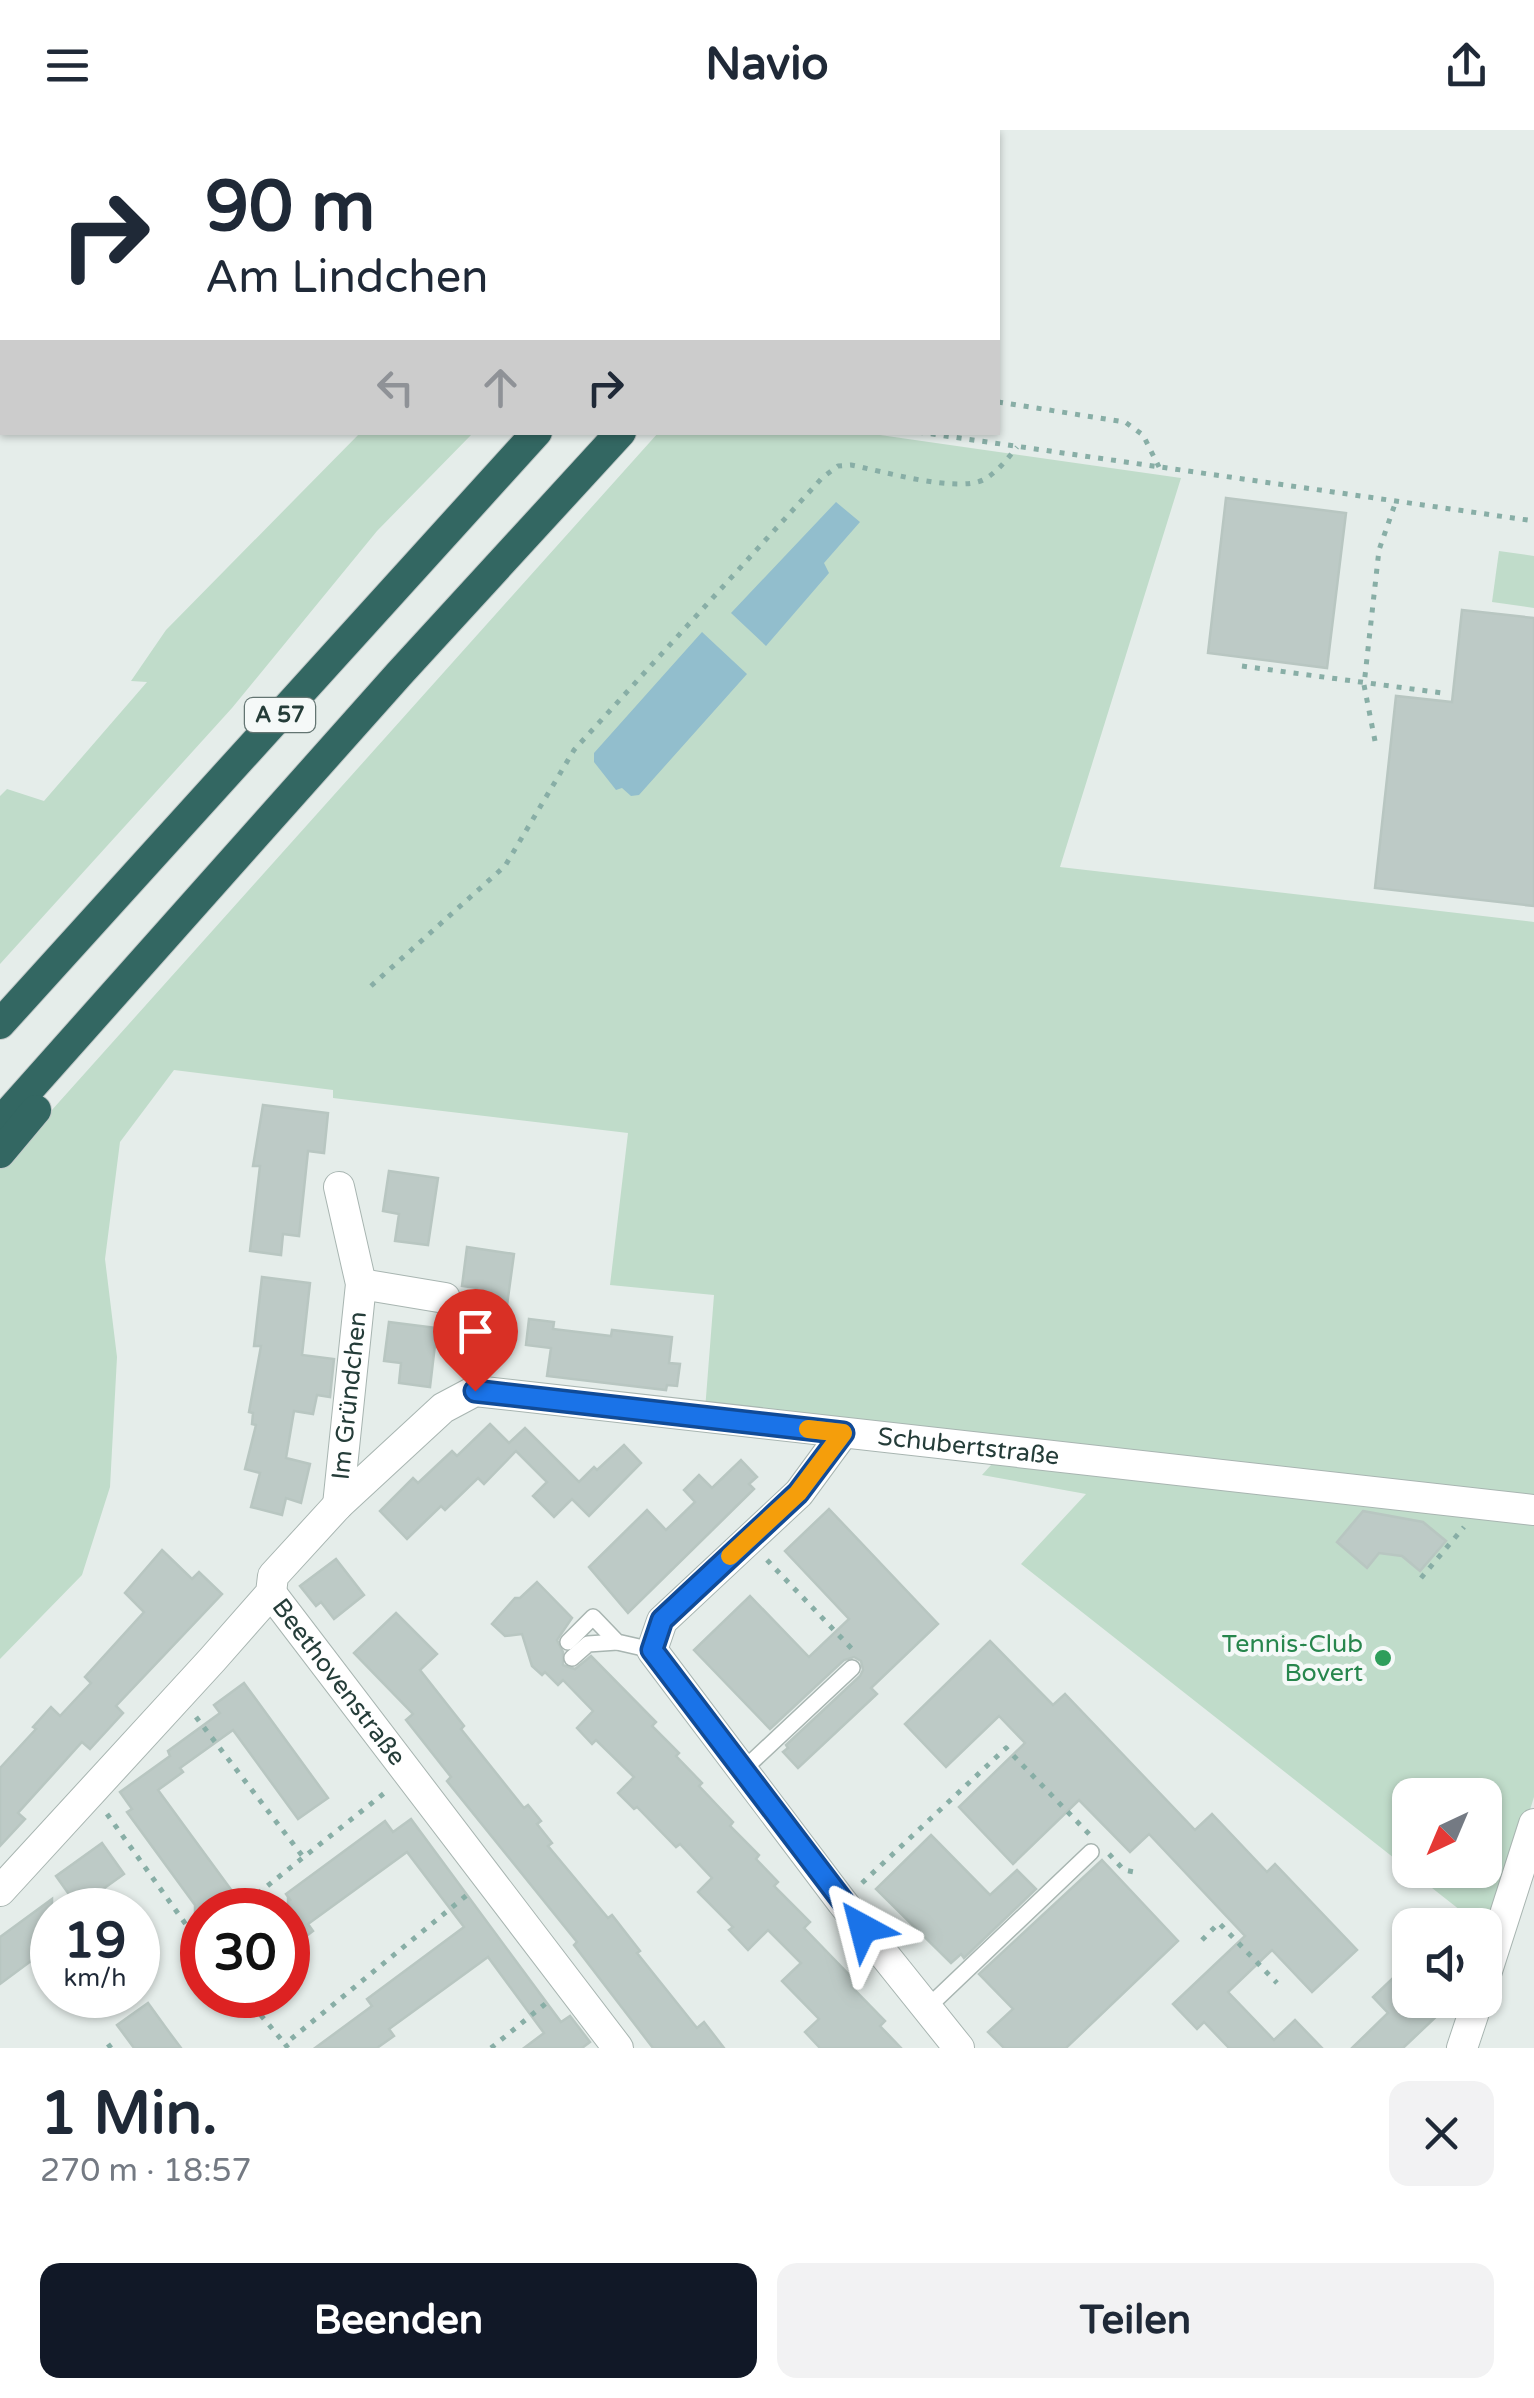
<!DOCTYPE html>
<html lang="de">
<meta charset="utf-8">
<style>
body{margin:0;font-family:"Varela Round",sans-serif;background:#f2f2f3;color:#1f2937;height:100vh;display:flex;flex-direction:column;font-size:38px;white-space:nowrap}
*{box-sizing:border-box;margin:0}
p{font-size:32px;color:#747a83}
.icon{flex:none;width:55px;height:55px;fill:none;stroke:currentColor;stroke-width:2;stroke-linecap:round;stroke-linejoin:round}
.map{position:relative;height:1918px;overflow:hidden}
.sheet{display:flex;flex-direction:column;background:#fff;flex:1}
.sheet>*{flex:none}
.top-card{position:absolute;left:0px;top:0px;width:1000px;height:305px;box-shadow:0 2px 8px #0004;background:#fff;color:#1f2937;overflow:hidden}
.needle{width:65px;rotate:224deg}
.fabs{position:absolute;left:1392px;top:1648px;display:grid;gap:20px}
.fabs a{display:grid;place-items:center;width:110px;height:110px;border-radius:20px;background:#fff;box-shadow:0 2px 8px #0004;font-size:50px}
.speed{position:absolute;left:30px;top:1758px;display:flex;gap:20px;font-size:50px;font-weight:700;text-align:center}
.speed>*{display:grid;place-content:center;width:130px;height:130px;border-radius:50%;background:#fff;box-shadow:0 2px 8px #0004;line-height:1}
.speed small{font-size:25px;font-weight:400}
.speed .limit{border:15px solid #d22;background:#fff;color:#111}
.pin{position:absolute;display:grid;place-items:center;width:85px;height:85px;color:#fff;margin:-102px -42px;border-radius:50% 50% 50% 0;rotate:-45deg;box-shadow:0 0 10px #0007}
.pin .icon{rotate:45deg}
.me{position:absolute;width:110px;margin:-55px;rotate:322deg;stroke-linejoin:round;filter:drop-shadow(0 0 8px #0008)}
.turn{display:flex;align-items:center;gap:35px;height:210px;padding:0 40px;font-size:45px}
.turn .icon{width:130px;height:130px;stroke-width:2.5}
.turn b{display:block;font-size:70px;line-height:85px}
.lanes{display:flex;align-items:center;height:95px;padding:0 40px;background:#0003;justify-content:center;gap:50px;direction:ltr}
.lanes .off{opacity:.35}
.round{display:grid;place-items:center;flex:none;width:105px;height:105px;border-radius:20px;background:#f2f2f3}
.head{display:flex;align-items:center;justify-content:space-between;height:170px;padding:0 40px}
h1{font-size:60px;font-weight:700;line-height:75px}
.action{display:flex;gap:20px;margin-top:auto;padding:20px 40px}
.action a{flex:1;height:115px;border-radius:20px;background:#111827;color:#fff;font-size:40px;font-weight:700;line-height:115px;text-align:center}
.action a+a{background:#f2f2f3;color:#1f2937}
header{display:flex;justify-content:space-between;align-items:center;height:130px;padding:0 40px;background:#fff;font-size:45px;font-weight:700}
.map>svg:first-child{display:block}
</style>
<header><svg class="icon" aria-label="menu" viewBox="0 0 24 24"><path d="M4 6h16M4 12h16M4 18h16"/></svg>Navio<svg class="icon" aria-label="share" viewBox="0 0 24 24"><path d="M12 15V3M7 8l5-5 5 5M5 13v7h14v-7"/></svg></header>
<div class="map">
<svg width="1534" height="1918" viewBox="0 0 1534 1918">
<rect width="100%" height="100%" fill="#e5edea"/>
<g fill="#c0dcca" fill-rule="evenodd">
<polygon points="1,0 258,0 2,2 2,63"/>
<polygon points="361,302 473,303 377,401 232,578 0,834 0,666 7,659 44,671 147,552 131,551 166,500"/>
<polygon points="658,303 866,303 1181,348 1060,737 1534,792 1534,1375 705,1280 714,1165 610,1155 628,1003 333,968 333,960 174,940 120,1012 105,1129 117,1227 110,1357 82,1445 0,1529 0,1038"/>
<polygon points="1499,421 1534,426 1534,478 1492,472"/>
<path d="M1000,1325L1534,1389V1667L1508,1750L1485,1800V1795H1479L1021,1434L1086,1364L982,1345ZM1410,1665H1485V1740H1410Z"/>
</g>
<g fill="#92becd">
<polygon points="836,372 860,392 824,433 829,443 766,516 731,483"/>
<polygon points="702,502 747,544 639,665 631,666 622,658 616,660 594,632 594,623"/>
</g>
<g fill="#bdcac6" stroke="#b8c6c1" stroke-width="2.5">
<polygon points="1226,368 1346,383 1327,538 1208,523"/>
<polygon points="1462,480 1534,488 1534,776 1375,758 1396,566 1452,572"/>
<polygon points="263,975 328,983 324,1023 308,1021 299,1106 283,1104 281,1125 250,1121 260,1036 253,1036"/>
<polygon points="389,1041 438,1048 428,1115 395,1111 399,1084 383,1081"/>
<polygon points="467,1117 514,1124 505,1190 482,1187 485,1166 476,1164 477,1158 462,1156"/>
<polygon points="262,1147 310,1153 302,1225 334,1229 330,1267 317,1265 313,1284 294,1281 286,1328 310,1334 301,1373 286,1368 282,1385 251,1377 260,1343 245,1339 256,1295 252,1294 253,1283 249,1282 261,1216 254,1216"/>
<polygon points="529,1189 554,1192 553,1199 611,1206 612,1200 672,1207 669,1233 680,1234 677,1256 667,1255 666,1260 547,1246 551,1218 526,1215"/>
<polygon points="389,1192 437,1198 430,1257 399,1253 401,1233 384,1231"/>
<polygon points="490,1294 509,1313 525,1298 579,1352 594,1337 597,1340 624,1315 641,1333 589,1386 572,1369 554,1387 533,1366 547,1352 516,1321 484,1354 478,1348 445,1380 441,1376 407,1409 380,1381 413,1348 418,1353 452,1321 457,1326"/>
<polygon points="741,1330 757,1347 749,1354 754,1359 628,1483 589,1437 647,1380 666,1400 695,1372 684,1360 699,1345 712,1358"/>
<polygon points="829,1379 938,1494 871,1558 877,1564 798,1638 783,1622 788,1618 786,1615 860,1546 863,1540 861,1531 854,1527 844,1530 770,1599 694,1520 750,1466 809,1527 849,1489 785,1421"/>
<polygon points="1363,1381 1423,1392 1446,1411 1420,1441 1402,1426 1379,1423 1367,1438 1337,1412"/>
<polygon points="162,1420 192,1449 199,1442 222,1464 116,1576 123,1583 102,1606 90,1619 82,1612 18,1683 25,1689 0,1716 0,1638 36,1599 33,1597 51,1577 60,1586 74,1571 91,1553 85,1547 144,1482 125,1463"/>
<polygon points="336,1429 364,1465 334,1489 321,1472 316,1476 300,1456"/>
<polygon points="537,1452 572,1488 557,1510 563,1522 563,1535 575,1539 591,1526 656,1592 652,1596 679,1623 676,1626 702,1653 699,1656 733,1692 730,1696 759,1725 756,1729 778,1752 774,1756 810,1792 804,1798 856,1852 851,1856 885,1891 880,1896 901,1918 820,1918 805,1902 819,1889 782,1851 801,1833 768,1800 748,1820 729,1800 733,1797 698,1762 712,1748 680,1714 676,1717 637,1677 634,1679 618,1663 634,1647 596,1610 592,1614 577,1598 593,1581 563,1550 558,1555 545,1542 542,1545 532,1536 522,1504 505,1506 492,1494 515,1468 520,1468"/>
<polygon points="396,1483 437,1524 420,1540 464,1596 461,1599 524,1678 528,1675 541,1691 537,1694 552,1713 548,1716 608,1788 612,1785 640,1821 637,1823 697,1898 704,1892 724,1918 653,1918 574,1815 577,1812 447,1651 451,1647 406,1590 413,1584 354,1523"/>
<polygon points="990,1511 1053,1575 1065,1564 1195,1700 1212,1684 1267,1742 1275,1734 1357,1820 1312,1862 1272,1820 1228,1862 1274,1910 1295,1890 1322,1918 1229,1918 1204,1892 1197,1899 1173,1874 1245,1806 1149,1704 1130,1722 1079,1670 1013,1734 959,1677 1025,1613 999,1586 946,1637 905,1594"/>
<polygon points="244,1553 328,1668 298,1689 233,1600 180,1638 183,1642 158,1660 232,1761 195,1788 195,1775 127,1682 132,1679 120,1662 170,1626 168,1621 220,1583 214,1575"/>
<polygon points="411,1689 561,1892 570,1886 590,1912 582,1918 524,1918 544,1903 488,1827 389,1899 394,1906 377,1918 315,1918 372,1876 367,1869 464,1797 407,1722 308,1794 313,1801 288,1820 288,1767 291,1771 286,1764 385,1691 393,1702"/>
<polygon points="931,1705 990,1765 1017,1740 1036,1759 964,1828 961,1824 951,1833 876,1759"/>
<polygon points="102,1713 124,1744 78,1777 56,1746"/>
<polygon points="1102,1730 1178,1811 1066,1918 1004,1918 988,1902 1013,1879 979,1844"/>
<polygon points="52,1769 52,1827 41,1836 35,1828 0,1854 0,1807"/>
<polygon points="1410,1832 1410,1870 1430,1870 1441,1882 1403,1918 1352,1918 1388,1883 1373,1867"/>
<polygon points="148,1873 169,1902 181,1918 134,1918 117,1895"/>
</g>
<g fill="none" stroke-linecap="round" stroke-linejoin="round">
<g stroke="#a8b5b1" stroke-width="18">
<g id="service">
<polyline points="568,1512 593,1487 617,1512 652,1520"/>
<polyline points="572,1528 588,1514 617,1512"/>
<polyline points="743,1640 852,1538"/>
<polyline points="927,1878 1091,1722"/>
</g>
</g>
<g stroke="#a8b5b1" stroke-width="32">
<g id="minor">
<polyline points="361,1154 445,1168"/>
<polyline points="843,1303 799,1363 662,1491 652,1520 842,1772 959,1918"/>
<path id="s1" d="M338,1375L361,1154L339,1057"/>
<path id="s2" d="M271,1463L618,1918"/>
<path id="s3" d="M0,1761L212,1530L271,1463L273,1446L338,1375L443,1278L475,1261L1534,1380"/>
<polyline points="1485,1847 1534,1694"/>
<polyline points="1462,1918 1478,1870"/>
</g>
</g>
<g stroke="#c2c9c8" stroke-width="32">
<g id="motorway">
<polyline points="810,2 812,0"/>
<polyline points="897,2 899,0"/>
<polyline points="0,894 537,302"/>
<polyline points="0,992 399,544 621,302"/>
<polyline points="0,1023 36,980"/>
</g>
</g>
<g stroke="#88aea6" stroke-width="5" stroke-dasharray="5 8" stroke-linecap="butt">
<polyline points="0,35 2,36"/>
<polyline points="0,66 2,66"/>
<polyline points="998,272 1125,292 1143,305 1159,337"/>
<polyline points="918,302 1534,391"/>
<polyline points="1242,536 1442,563"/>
<polyline points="1375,611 1364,555 1379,420 1396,371"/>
<path d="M371,856L505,736L574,620L822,348L838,336L851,335C882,341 956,363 983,350C998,342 1007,329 1017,317"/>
<polyline points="767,1430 853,1520"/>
<polyline points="1421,1448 1464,1397"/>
<polyline points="196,1587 304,1728"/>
<polyline points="107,1684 197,1810"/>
<polyline points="1109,1724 1124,1740 1139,1743"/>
<polyline points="862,1753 1006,1618 1091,1706"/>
<polyline points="237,1780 387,1661"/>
<polyline points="202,1806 197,1810 202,1816"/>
<polyline points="1202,1810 1219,1793 1277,1853"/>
<polyline points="244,1865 285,1914"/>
<polyline points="108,1914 111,1918"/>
<polyline points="288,1918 285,1914 467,1765"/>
<polyline points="491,1918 550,1870"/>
</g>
<use href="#service" stroke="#fff" stroke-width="15"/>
<use href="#minor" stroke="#fff" stroke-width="30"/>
<use href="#motorway" stroke="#336762" stroke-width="30"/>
</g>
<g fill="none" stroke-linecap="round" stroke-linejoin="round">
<g stroke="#114b97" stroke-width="25">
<polyline id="route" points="475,1261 843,1303 798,1363 662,1490 652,1520 863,1798"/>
</g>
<use href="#route" stroke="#1a73e8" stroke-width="18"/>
<polyline stroke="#f59e0b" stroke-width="18" points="730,1426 798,1363 843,1303 808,1299"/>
</g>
<circle fill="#2e9e5b" stroke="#f5f9f8" stroke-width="4" cx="1383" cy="1528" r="10"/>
<g text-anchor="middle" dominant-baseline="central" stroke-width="9" stroke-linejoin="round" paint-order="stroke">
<rect fill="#f5f9f8" stroke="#637572" stroke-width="2.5" x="245" y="568" width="70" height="34" rx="8"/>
<g font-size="22" font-weight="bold" fill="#253d39">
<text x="280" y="585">A 57</text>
</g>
<g font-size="25" fill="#253d39" stroke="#f5f9f8">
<text stroke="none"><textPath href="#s1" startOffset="110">Im Gründchen</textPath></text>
<text stroke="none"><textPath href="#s3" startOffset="1192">Schubertstraße</textPath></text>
<text stroke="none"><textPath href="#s2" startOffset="112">Beethovenstraße</textPath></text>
</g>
<g font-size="25" fill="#27864d" stroke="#f5f9f8" text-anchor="end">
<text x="1363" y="1514">Tennis-Club<tspan x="1363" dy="29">Bovert</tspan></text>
</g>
</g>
</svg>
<div class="fabs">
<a><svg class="needle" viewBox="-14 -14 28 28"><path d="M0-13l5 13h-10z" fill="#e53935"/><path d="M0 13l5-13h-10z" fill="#747a83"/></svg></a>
<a><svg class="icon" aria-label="sound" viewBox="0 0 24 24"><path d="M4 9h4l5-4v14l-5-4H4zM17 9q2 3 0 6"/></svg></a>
</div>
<div class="speed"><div>19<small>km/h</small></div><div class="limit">30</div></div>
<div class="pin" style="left:475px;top:1261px;background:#d93025"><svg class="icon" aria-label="arrive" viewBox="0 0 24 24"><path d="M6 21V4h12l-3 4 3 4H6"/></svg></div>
<svg class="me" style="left:863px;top:1798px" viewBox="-20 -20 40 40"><path d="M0-17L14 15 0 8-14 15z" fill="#1a73e8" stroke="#fff" stroke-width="4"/></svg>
<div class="top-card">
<div class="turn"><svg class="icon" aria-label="right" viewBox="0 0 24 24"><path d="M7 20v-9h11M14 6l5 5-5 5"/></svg><div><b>90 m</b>Am Lindchen</div></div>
<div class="lanes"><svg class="icon off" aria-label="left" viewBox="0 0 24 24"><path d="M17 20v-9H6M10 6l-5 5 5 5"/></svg><svg class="icon off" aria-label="ahead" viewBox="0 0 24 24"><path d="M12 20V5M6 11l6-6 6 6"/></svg><svg class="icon" aria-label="right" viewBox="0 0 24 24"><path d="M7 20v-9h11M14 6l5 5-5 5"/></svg></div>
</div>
</div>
<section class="sheet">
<div class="head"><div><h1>1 Min.</h1><p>270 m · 18:57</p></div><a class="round"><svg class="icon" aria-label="close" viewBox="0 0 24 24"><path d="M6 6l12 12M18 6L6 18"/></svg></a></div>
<div class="action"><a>Beenden</a><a>Teilen</a></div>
</section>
